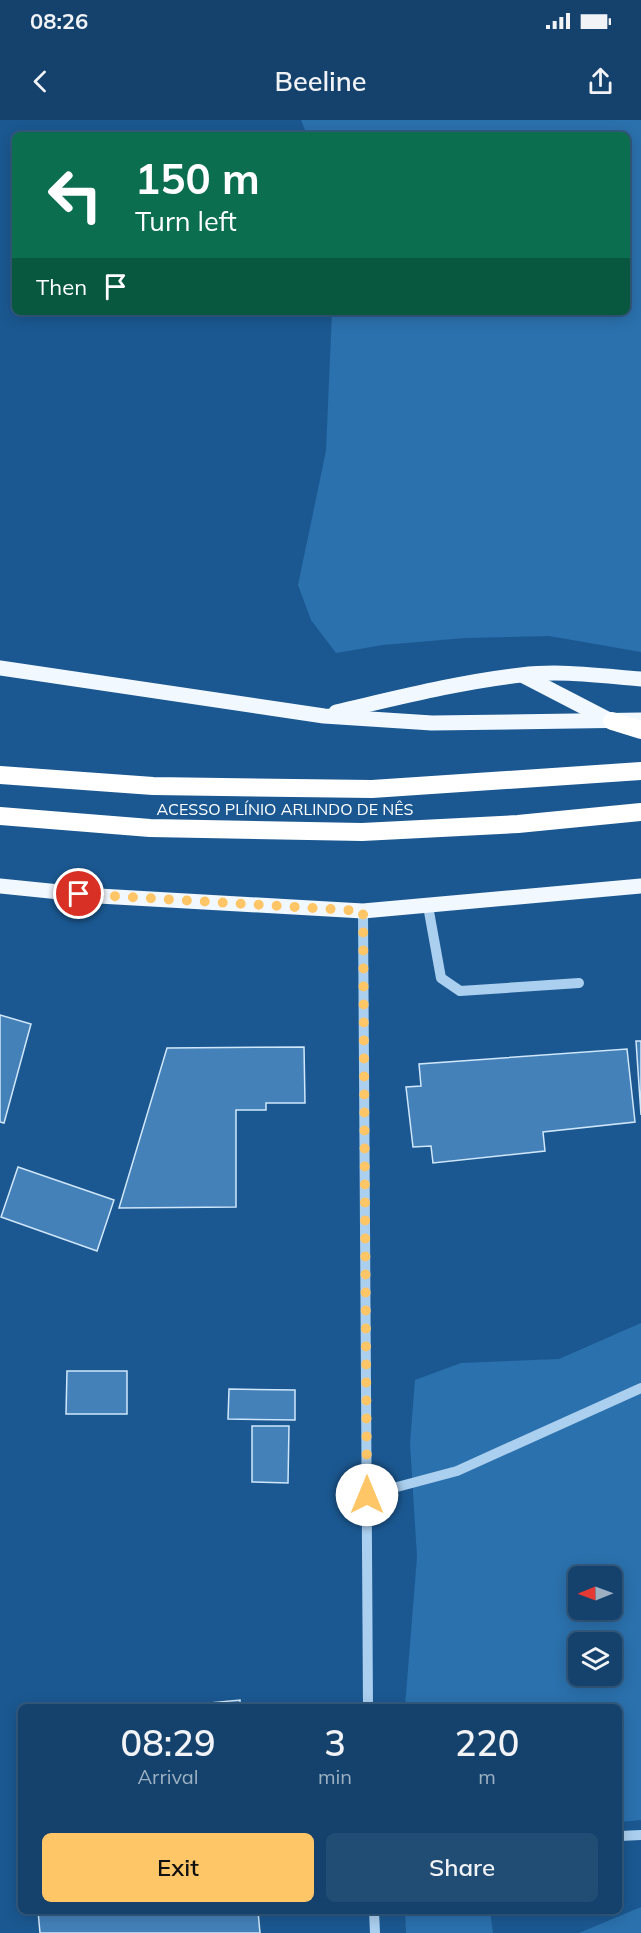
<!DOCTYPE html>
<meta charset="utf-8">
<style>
body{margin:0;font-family:Mulish,sans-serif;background:#214d75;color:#f1f3f6;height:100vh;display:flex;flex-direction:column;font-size:22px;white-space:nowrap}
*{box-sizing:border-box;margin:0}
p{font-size:20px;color:#9db0c2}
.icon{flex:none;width:33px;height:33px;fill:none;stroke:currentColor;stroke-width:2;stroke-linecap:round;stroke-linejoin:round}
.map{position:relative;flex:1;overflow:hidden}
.side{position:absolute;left:18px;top:1584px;width:604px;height:210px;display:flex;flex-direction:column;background:#14426d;border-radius:9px;box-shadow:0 3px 15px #0003,0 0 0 2px #335b80}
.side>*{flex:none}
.hud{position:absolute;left:12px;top:12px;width:618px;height:183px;border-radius:9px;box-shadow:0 3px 15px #0003,0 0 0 2px #335b80;background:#0b6e4f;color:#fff;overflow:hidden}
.needle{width:39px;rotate:269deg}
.buttons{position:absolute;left:568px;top:1446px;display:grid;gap:12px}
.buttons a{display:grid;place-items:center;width:54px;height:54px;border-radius:9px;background:#14426d;box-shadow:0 3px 15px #0003,0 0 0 2px #335b80;font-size:30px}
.pin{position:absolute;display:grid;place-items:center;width:51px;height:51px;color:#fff;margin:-26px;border:3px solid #fff;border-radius:50%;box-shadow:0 2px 6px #0007}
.me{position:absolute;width:66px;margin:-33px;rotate:0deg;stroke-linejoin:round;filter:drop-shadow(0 0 4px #0008)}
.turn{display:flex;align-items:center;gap:21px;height:126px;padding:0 24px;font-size:27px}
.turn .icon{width:78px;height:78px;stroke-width:2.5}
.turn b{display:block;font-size:42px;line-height:51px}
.then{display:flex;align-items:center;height:57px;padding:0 24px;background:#0003;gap:12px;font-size:22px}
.eta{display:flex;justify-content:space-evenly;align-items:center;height:102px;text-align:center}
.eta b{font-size:36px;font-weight:600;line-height:42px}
.cta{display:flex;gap:12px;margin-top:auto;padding:12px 24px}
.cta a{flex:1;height:69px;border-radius:9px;background:#ffc668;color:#111;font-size:24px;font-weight:600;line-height:69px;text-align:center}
.cta a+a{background:#214d75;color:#f1f3f6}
.status{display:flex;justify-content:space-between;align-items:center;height:42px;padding:0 30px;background:#14426d;direction:ltr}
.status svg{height:16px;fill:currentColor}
header{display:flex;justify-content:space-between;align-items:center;height:78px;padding:0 24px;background:#14426d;font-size:27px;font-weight:600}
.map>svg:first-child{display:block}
</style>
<div class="status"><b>08:26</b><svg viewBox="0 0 49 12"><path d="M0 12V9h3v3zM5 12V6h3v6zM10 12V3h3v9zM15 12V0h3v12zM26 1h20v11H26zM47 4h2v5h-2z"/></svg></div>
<header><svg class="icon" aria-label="back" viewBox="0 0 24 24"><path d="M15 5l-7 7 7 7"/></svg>Beeline<svg class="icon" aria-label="share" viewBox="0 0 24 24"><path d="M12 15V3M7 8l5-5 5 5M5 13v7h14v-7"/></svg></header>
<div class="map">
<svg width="641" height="1813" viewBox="0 0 641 1813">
<rect width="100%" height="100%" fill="#1b5891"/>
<g fill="#2b71ad" fill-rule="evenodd">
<polygon points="301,0 641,0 641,532 549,516 465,518 383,525 336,533 311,500 298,465 326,331 332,192 627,192 627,15 307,15"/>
<path d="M641,1203V1700L620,1702V1587H405L417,1437L410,1323L415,1260L461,1243L559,1239ZM579,1456H612V1490H579ZM579,1522H612V1556H579Z"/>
<polygon points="641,1787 641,1813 579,1813"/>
<polygon points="405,1791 490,1791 493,1813 406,1813"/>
</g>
<g fill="#4481b9" stroke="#d0e7fa" stroke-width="1.5">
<polygon points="0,895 31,904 4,1003 0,1002"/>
<polygon points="636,921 641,921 641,995"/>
<polygon points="304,927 305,983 266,983 266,990 236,990 236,1087 119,1088 167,928"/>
<polygon points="627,929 635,1002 543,1012 545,1031 433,1043 431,1026 413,1027 406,967 421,966 419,944"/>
<polygon points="18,1047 114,1080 97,1131 1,1097"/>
<polygon points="67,1251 127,1251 127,1294 66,1294"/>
<polygon points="229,1269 295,1270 295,1300 228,1299"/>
<polygon points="252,1306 289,1306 288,1363 252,1362"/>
<polygon points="240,1580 240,1587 167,1587"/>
<polygon points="38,1791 258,1791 260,1813 40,1813"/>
</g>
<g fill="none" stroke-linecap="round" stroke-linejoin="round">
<g stroke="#aacfef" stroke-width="10">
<polyline points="428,786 441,858 460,871 579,863"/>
<polyline points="363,791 368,1587"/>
<polyline points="367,1375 457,1351 641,1268"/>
<polyline points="620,1716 641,1715"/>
<polyline points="374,1791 375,1813"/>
</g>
<g stroke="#f2f8ff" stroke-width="15">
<polyline points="0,548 324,596 432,603 641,600"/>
<polyline points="524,556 609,600"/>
<path d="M336,592C397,578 459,562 521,555C561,550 602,556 641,559"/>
<polyline points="0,766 99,776 363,791 641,766"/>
</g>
<g stroke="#fff" stroke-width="18">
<polyline points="612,601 641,610"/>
<polyline points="0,655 153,666 372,669 641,651"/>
<polyline points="0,696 150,708 362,712 518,704 641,692"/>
</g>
</g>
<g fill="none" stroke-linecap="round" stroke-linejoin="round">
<polyline stroke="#ffc668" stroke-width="10" stroke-dasharray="0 18" points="79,774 363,791 367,1375"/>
</g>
<g text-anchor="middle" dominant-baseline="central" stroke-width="4.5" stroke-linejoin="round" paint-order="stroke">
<g font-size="16" fill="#fff" stroke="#1b5891">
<text x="285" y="689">ACESSO PLÍNIO ARLINDO DE NÊS</text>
</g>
</g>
</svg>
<div class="buttons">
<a><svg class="needle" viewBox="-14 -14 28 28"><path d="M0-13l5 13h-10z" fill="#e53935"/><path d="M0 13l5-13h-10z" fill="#9db0c2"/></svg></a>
<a><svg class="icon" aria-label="layers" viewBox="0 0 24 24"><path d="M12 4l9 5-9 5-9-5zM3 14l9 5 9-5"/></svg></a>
</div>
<div class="pin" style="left:79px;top:774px;background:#d93025"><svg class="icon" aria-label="arrive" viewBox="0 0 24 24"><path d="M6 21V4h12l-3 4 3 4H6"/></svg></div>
<svg class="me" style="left:367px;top:1375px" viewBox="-20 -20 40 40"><circle r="19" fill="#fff"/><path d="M0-13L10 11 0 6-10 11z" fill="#ffc668"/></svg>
<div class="hud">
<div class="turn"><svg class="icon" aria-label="left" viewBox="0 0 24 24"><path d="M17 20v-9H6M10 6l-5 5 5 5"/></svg><div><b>150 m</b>Turn left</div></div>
<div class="then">Then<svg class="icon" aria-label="arrive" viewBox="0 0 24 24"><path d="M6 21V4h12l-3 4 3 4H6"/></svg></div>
</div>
<section class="side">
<div class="eta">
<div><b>08:29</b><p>Arrival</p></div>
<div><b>3</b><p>min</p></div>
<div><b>220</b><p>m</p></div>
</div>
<div class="cta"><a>Exit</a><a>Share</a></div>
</section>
</div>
